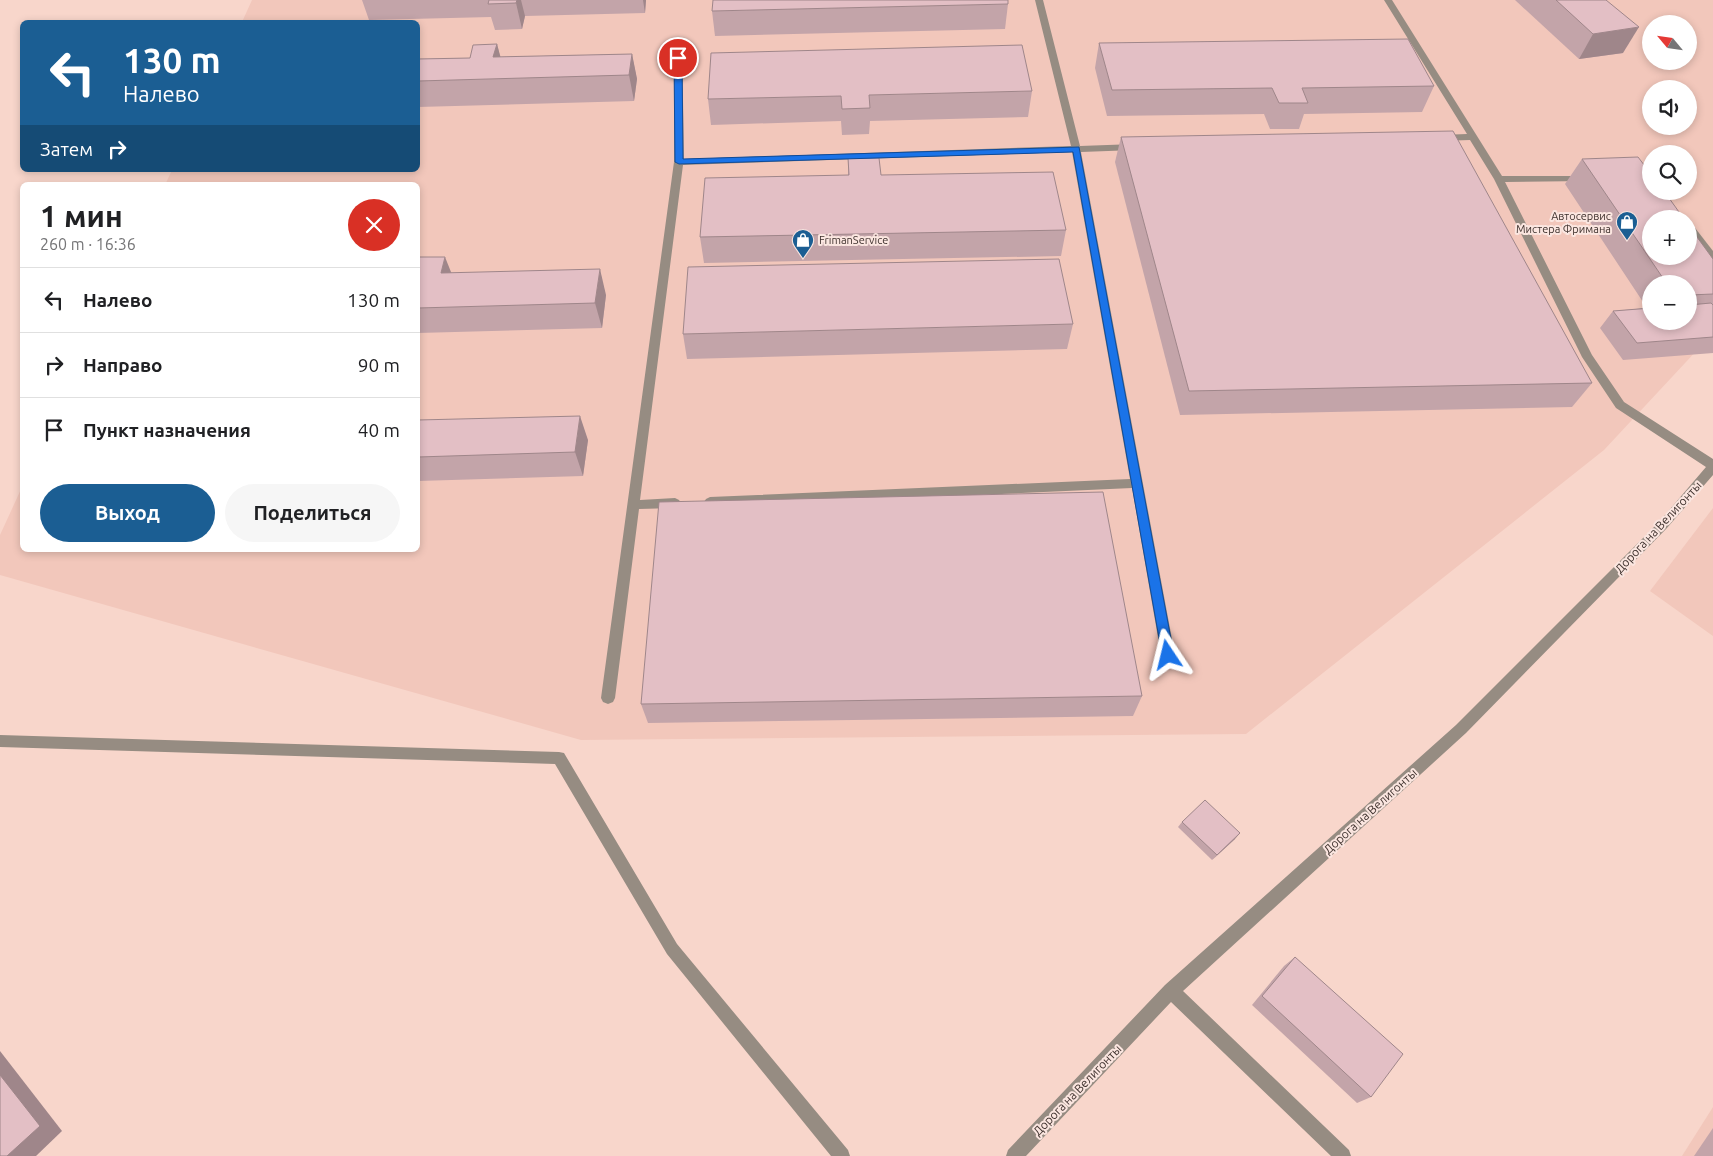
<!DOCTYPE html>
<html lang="ru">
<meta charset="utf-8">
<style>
body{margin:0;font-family:Ubuntu,sans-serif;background:#f6f6f6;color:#202124;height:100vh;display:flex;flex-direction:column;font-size:19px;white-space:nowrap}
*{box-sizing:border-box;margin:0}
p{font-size:16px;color:#757577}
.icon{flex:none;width:28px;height:28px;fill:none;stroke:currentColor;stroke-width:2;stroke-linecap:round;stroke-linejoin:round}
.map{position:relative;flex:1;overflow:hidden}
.sheet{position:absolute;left:20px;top:182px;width:400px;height:370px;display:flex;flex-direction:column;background:#fff;border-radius:8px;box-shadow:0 2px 8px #0003}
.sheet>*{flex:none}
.banner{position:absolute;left:20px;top:20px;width:400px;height:152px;border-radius:8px;box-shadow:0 2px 8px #0003;background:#1b5e93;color:#fff;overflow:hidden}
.needle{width:32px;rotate:299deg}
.buttons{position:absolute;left:1642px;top:15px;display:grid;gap:10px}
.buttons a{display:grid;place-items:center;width:55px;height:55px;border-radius:50%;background:#fff;box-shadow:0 2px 8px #0003;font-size:25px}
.pin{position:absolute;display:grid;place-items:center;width:42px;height:42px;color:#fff;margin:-21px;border:2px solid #fff;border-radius:50%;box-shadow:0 1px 5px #0007}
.me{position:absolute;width:55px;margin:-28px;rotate:350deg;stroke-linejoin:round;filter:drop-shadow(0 0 4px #0008)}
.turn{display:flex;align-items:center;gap:18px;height:105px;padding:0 20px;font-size:22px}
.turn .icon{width:65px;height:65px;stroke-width:2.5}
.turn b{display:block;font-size:35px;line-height:42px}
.then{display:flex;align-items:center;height:48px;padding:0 20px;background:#0003;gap:10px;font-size:19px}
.round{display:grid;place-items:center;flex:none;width:52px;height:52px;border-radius:26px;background:#f6f6f6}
.headline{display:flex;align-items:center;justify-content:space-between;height:85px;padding:0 20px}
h1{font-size:30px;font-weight:600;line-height:38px}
.primary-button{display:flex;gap:10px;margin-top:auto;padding:10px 20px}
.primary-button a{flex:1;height:58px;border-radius:30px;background:#1b5e93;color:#fff;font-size:20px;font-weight:600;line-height:58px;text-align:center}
.primary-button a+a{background:#f6f6f6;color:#202124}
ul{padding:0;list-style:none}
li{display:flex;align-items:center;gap:15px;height:65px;padding:0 20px;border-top:1px solid #e0e0e0}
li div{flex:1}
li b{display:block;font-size:19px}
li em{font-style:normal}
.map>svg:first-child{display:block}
</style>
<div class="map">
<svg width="1713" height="1156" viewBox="0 0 1713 1156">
<rect width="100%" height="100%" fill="#f8d6cb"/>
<g fill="#f2c7bb" fill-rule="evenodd">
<path d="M252,0H1713V333L1604,450L1246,734L581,740L0,575V535L22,487V550H418V185H165L172,170H418V22H242ZM1651,24H1689V61H1651ZM1651,89H1689V126H1651ZM1651,154H1689V191H1651ZM1651,219H1689V256H1651ZM1651,284H1689V321H1651Z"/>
<polygon points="1713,508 1713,636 1650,591"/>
<polygon points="1713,1107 1713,1156 1682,1156"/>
</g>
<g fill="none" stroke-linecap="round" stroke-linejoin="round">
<g fill="#968c82" fill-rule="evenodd">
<polygon points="1035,0 1043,0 1080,146 1135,144 1140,147 1135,150 1081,152 1175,655 1173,659 1168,661 1163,659 1161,655 1132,488 710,507 706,505 704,502 706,499 710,497 1130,479 1072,152 683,165 640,500 675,498 679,500 681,503 679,506 675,508 639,509 615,698 613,702 608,704 603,702 601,698 674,162 674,40 678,38 682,40 684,159 1071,146"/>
<polygon points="1384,0 1392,0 1502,176 1589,176 1589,180 1586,181 1505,182 1592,355 1624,402 1713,459 1713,475 1667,528 1466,733 1183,991 1349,1150 1351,1156 1331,1156 1171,1002 1026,1156 1006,1156 1008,1150 1165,985 1456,725 1659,522 1706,467 1616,408 1582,357 1494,179 1470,140 1440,141 1435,138 1440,135 1467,134"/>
<polygon points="1689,223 1692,224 1713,251 1713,261 1709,260 1689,233"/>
<polygon points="0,735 559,752 564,753 677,944 848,1150 850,1156 831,1156 667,954 555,764 0,747"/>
</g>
</g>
<g fill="#c3a4a9" fill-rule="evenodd">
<polygon points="362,0 646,0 645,13 525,16 522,29 495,30 491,17 369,20"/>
<polygon points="1515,0 1606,0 1623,53 1579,59"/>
<polygon points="1008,4 1005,29 715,36 712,11"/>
<polygon points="1099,43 1434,86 1422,112 1304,114 1299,129 1270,129 1264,114 1107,116 1095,68"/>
<polygon points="497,44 500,57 632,54 637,79 634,101 418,107 418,59 470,58"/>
<polygon points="1032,91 1028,117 870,121 869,134 842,135 841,121 711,125 708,99"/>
<polygon points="1121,137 1592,383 1572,407 1180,415 1115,162"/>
<polygon points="848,158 881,175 1066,230 1061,256 704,263 700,237 848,175"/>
<path d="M1582,159L1713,259V353L1623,360L1600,328L1613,311L1647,308L1565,184ZM1651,284H1689V321H1651Z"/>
<polygon points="418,262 452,273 606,295 602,328 418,333"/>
<polygon points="1073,324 1067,349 687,359 683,334"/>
<polygon points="418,420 588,440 583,476 418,481"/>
<polygon points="1142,696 1133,716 648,723 641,704"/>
<polygon points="1182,822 1235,839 1212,860 1178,827"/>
<polygon points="1295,957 1371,1097 1357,1103 1252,1005 1284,966"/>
<polygon points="1713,1128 1713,1156 1694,1156"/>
</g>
<g fill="#9f868a">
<polygon points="517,0 521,0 525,16 522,29 516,3"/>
<polygon points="643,0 646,0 645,13"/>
<polygon points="1639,27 1623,53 1579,59 1593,34"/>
<polygon points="497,44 504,70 493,57"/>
<polygon points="632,54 637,79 634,101 629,75"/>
<polygon points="445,257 455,282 441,273"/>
<polygon points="600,269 606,295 602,328 595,303"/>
<polygon points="580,416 588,440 583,476 575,452"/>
<polygon points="1240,833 1235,839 1212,860 1217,855"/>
<polygon points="0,1051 62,1131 36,1156 7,1156 0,1075"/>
</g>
<g fill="#e3bfc5" stroke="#9f868a">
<polygon points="489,0 517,0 516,3 488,4"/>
<polygon points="713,0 1008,0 1008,4 712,11"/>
<polygon points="1556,0 1606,0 1639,27 1593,34"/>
<polygon points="1408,39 1434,86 1302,88 1308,103 1279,103 1272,88 1112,90 1099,43"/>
<polygon points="497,44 493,57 632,54 629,75 418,81 418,59 470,58 473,45"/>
<polygon points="1022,45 1032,91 869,95 870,108 842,109 841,96 708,99 711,53"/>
<polygon points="1453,131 1592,383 1189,391 1121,137"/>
<polygon points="1638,157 1651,174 1651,191 1664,191 1684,219 1651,219 1651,256 1689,256 1689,226 1713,259 1713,294 1689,295 1689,284 1667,284 1582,159"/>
<polygon points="848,158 879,158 881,175 1053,172 1066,230 700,237 705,178 849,175"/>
<polygon points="419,257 445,257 441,273 600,269 595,303 418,308 418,262"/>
<polygon points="1059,259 1073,324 683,334 688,267"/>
<polygon points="1711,303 1713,305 1713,337 1637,343 1613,311 1651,308 1651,321 1689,321 1689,305"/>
<polygon points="580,416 575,452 418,457 418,420"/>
<polygon points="1103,492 1142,696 641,704 659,502"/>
<polygon points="1205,800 1240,833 1217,855 1182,822"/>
<polygon points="1295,957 1403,1054 1371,1097 1262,996"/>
<polygon points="0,1075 40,1126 7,1156 0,1156"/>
</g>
<polygon fill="#1a73e8" stroke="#114b97" points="678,55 682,58 683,159 1079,147 1174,655 1172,658 1168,660 1164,658 1162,655 1073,152 679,164 675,162 674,58"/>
<defs>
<g id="shop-pin" transform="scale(1.125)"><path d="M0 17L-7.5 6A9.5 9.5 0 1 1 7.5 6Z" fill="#1b5e93" stroke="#fbe6e0"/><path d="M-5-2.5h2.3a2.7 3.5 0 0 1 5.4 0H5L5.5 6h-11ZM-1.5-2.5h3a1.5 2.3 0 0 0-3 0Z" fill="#fff"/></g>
</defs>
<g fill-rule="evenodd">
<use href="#shop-pin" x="1627" y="222"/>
<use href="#shop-pin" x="803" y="240"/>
</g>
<g text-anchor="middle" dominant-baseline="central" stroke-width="4" stroke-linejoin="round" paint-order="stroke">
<g font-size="11" fill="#3e312d" stroke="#fbe6e0" text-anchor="end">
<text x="1611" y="216">Автосервис<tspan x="1611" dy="13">Мистера Фримана</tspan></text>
<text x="819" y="240" text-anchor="start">FrimanService</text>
</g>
<g font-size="12" fill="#3e312d" stroke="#fbe6e0">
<text transform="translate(1658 527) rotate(-47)">Дорога на Велигонты</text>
<text transform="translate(1370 811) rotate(-42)">Дорога на Велигонты</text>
<text transform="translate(1077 1090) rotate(-46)">Дорога на Велигонты</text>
</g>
</g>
</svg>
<div class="buttons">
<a><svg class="needle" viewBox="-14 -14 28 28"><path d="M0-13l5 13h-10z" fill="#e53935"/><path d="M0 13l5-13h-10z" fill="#757577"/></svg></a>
<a><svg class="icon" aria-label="sound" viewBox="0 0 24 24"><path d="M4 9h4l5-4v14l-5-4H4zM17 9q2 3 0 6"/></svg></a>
<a><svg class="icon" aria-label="search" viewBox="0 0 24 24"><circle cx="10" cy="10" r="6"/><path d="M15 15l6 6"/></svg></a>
<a>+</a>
<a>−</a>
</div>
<div class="pin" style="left:678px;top:58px;background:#d93025"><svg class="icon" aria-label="arrive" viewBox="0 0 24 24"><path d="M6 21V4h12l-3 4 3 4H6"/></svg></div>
<svg class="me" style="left:1168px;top:655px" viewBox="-20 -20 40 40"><path d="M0-17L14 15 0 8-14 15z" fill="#1a73e8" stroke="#fff" stroke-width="4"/></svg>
<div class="banner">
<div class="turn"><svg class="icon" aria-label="left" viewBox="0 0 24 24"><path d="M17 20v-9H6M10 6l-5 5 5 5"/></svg><div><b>130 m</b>Налево</div></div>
<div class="then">Затем<svg class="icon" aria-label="right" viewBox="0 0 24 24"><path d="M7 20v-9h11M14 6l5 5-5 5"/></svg></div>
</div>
<section class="sheet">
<div class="headline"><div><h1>1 мин</h1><p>260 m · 16:36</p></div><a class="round" style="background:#d93025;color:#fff"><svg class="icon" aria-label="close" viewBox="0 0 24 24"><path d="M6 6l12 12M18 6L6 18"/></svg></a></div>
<ul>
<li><svg class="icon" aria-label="left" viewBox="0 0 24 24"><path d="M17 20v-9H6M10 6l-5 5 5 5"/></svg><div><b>Налево</b></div><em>130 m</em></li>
<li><svg class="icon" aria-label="right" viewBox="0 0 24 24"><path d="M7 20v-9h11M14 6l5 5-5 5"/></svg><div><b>Направо</b></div><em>90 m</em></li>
<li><svg class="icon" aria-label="arrive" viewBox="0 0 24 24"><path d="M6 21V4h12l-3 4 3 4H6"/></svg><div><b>Пункт назначения</b></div><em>40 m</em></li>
</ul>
<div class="primary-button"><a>Выход</a><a>Поделиться</a></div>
</section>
</div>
